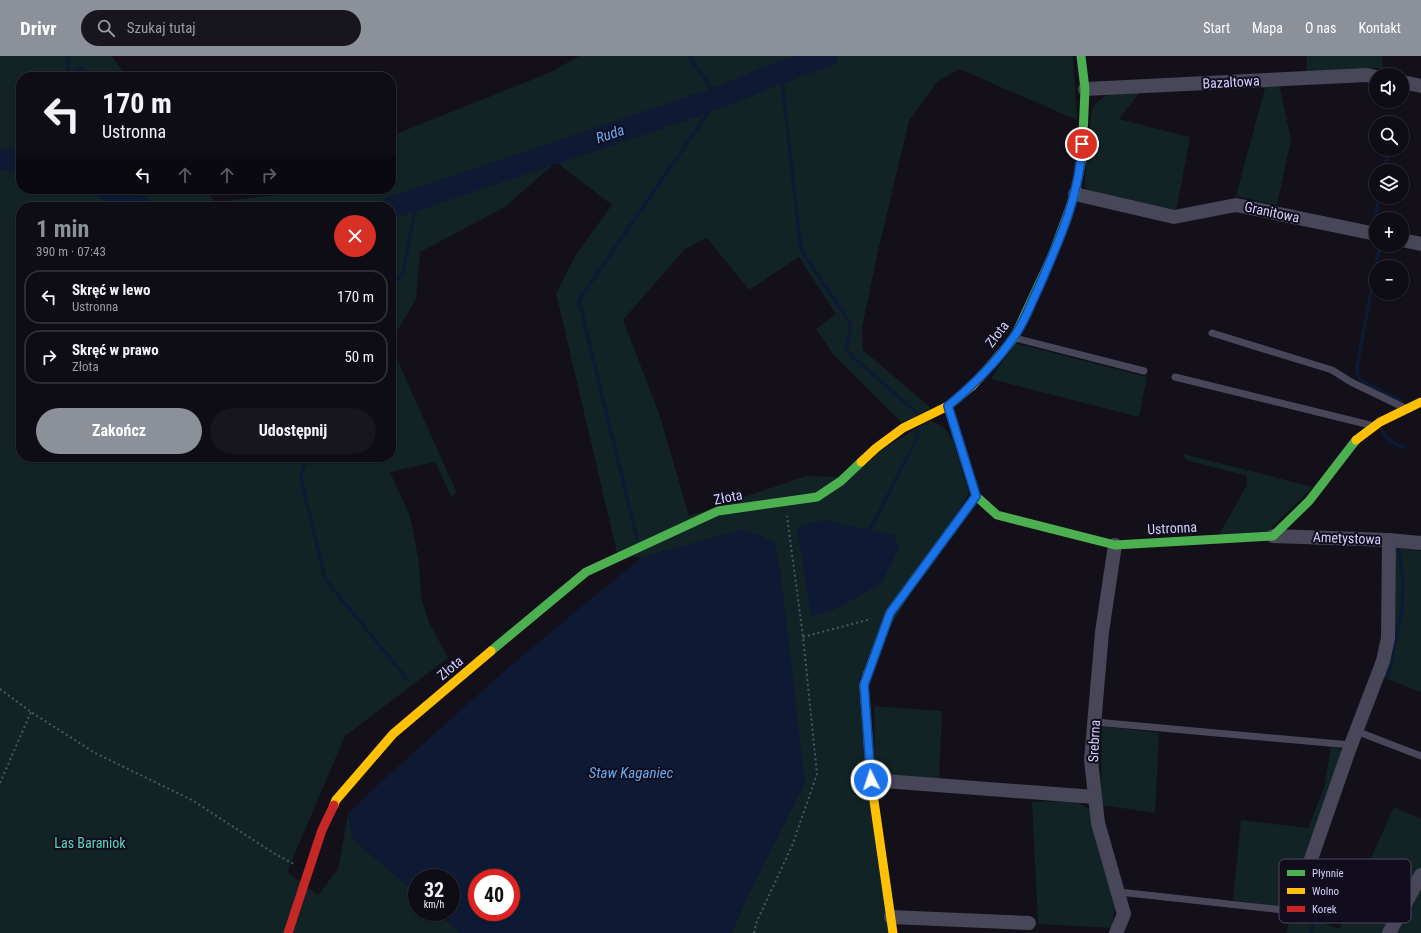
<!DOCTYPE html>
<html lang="pl">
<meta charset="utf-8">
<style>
body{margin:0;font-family:"Roboto Condensed",sans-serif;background:#17151d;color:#f1f3f6;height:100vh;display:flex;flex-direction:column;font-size:15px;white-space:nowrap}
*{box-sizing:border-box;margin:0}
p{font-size:13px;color:#9b9ba0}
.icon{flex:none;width:22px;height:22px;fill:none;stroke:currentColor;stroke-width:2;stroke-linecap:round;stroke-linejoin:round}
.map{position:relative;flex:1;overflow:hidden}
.drawer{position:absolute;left:16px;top:146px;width:380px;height:260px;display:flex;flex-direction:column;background:#0e0c14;border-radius:16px;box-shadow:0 1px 3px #0004,0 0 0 1px #2e2c34}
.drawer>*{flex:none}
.top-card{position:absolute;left:16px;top:16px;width:380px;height:122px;border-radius:16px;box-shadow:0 1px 3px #0004,0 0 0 1px #2e2c34;background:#0e0c14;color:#f1f3f6;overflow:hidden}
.tools{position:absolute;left:1369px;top:12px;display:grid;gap:8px}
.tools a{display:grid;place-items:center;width:40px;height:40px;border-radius:50%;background:#0e0c14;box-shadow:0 1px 3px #0004,0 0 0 1px #2e2c34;font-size:20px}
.speed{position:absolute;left:408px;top:813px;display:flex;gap:8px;font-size:20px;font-weight:700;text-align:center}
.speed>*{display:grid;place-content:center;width:52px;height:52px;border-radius:50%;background:#0e0c14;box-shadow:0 1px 3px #0004,0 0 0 1px #2e2c34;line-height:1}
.speed small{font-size:10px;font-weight:400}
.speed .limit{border:6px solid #d22;background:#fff;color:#111}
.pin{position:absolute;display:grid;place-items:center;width:34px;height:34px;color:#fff;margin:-17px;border:2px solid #fff;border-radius:50%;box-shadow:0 1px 4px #0007}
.me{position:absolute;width:44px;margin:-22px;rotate:356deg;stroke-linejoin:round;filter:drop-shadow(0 0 3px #0008)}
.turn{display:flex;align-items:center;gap:14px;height:84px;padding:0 20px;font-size:18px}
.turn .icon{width:52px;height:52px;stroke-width:2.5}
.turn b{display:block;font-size:28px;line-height:34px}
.lanes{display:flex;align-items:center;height:38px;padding:0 20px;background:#0003;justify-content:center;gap:20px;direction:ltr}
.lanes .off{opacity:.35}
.round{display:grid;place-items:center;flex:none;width:42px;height:42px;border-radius:21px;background:#17151d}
.summary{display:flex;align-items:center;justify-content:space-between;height:68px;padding:0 20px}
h1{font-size:24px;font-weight:700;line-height:30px;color:#8c9099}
.action{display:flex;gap:8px;margin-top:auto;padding:8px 20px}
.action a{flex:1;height:46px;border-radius:24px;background:#8c9099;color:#fff;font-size:16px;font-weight:700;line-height:46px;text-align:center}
.action a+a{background:#17151d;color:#f1f3f6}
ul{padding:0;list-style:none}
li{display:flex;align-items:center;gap:12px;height:54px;margin:0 8px 6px;padding:0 12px;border:2px solid #2e2c34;border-radius:16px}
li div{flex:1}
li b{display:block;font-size:15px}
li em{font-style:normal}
header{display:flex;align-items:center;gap:24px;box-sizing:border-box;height:56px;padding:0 20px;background:#8c9099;color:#fff}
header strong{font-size:19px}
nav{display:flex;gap:22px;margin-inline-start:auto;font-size:14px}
.search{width:280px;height:36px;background:#17151d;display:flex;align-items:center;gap:10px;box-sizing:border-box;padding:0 14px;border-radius:22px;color:#9b9ba0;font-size:15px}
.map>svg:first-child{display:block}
</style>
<header>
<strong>Drivr</strong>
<div class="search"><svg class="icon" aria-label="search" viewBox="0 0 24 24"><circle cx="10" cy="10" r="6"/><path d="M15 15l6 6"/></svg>Szukaj tutaj</div>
<nav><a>Start</a><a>Mapa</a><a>O nas</a><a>Kontakt</a></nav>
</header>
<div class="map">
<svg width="1421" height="877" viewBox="0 0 1421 877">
<rect width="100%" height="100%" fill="#13101a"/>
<g fill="#112324" fill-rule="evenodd">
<path d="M0,0H112L127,21H21V133H206L215,146L295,137L301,133H391V80L549,17L579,0H1073L1077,64L959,13L937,26L909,65L878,195L862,272L863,294L931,352L903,368L833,298L816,273L836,258L799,201L749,234L707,182L685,193L623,264L659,357L689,460L806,420L838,421L930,364L943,371L952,382L969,437L859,624L889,877H732L744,848L781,520L774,485L742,474L642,502L617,497L556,237L577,197L612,149L556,106L505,151L420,196L416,243L396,277V301L456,435L452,442L435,406L390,416L410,460L419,506L421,541L429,566L448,602L345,680L287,816L318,839L338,813L348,758L353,783L417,838V856H438L460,877H0ZM21,151H391V401H21Z"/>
<polygon points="1307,0 1382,0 1383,12 1307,16"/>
<polygon points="1279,27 1291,84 1277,149 1236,140 1265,32 1255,29"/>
<path d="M1140,36L1119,63L1190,81L1176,156L1091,135L1084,131L1092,53C1104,34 1120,37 1140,36Z"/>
<polygon points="1015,287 1147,321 1139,361 991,323"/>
<polygon points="1183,398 1313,431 1267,476 1219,479 1247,429 1247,420 1186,404"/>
<polygon points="1395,491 1421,495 1421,636 1382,621"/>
<polygon points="874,650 942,655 939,726 886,721 875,713"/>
<polygon points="1102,670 1159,677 1155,757 1101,749"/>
<polygon points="1331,691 1343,694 1288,852 1233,844 1241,764 1308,772 1324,732"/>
<polygon points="1075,745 1092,755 1115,852 1112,872 1038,868 1032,746"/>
<polygon points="1394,751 1421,763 1421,877 1286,877 1293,855 1339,873"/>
</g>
<g fill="#0e1a33" fill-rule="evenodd">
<polygon points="82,10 89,21 73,21 72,15"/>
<polygon points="824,464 894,479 899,492 881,528 836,553 811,561 797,471"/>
<path d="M742,474L774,485L781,520L805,727L744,848L732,877H460L438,856H451V822H417V838L353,783L348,758L373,733L510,610L642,501ZM477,822H511V856H477Z"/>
</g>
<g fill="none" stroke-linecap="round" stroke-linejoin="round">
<g stroke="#0e1a33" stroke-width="3.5">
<polyline points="781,16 801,194 851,268 846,293 852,300 916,356"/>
<polyline points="68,21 68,0"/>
<polyline points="1384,115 1389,93"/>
<polyline points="1376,173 1374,171 1379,141"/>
<polyline points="1380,189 1357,310 1358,320 1364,326 1402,345"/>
<polyline points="391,233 403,217 417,143"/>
<path d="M1382,374C1388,384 1394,389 1405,391"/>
<polyline points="305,401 301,422 325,523 408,624"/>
<polyline points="870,474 918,380 917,375"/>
<polyline points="637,483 579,244 718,42 689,0"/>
<polyline points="1388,621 1402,553 1403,526 1398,489"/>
<polyline points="1311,877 1313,866"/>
</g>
<g stroke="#0e1a33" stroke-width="22">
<polyline points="0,103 21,105"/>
<polyline points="106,133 141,151"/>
<polyline points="391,152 718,42 781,16 827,0"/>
</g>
<g stroke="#4b5763" stroke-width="2" stroke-dasharray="2 3" stroke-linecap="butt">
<polyline points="803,581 871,563"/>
<polyline points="0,633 31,656 95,697 192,744 275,798 294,808"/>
<polyline points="0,727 31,656"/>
<polyline points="754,877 757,865 792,790 817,718 803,581 787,460"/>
</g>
<g stroke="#484659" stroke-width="7">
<polyline points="1212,277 1332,314 1351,326 1405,352"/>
<polyline points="1015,282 1144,315"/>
<polyline points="1175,321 1370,369"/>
<polyline points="1095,666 1351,689"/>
<polyline points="1356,675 1421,700"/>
<polyline points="1119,836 1293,855"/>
</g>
<g stroke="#484659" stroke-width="14">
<polyline points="1402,26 1421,30"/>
<polyline points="1085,33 1367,19 1376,21"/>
<polyline points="1075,138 1174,161 1236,149 1376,178"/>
<polyline points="1402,184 1421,188"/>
<polyline points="1273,480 1389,484 1421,487"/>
<polyline points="1115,489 1102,576 1091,704 1098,767 1124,858 1116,877"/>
<polyline points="871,724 1095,741"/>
<polyline points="1293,855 1349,694 1383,605 1388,582 1389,484"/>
<polyline points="891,861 1029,867"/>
<polyline points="1389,877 1421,819"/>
</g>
<g stroke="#4caf50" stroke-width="9">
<polyline points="982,319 1014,282 1052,200 1075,138 1082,102 1085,33 1081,0"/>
<polyline points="948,350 976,440 997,459 1115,489 1273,480 1309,445 1356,384"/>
<polyline points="491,595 586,516 718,455 817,441 841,425 861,406"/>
<polyline points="868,617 890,557 976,440"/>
</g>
<g stroke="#ffc107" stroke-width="9">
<polyline points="1356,384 1380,366 1421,346"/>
<polyline points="861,406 876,392 903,372 948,350 973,329 982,319"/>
<polyline points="868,617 864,629 871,724 893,877"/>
<polyline points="334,749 336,744 393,678 491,595"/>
</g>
<polyline stroke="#c62828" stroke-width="9" points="288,877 322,774 334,749"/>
</g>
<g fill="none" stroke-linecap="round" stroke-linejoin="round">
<g stroke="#114b97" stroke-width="10">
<path id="route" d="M871,724L864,629L890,557L976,440L948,350C972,330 995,308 1013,282C1024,268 1030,249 1038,233C1058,187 1080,140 1082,88"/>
</g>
<use href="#route" stroke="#1a73e8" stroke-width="7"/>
</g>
<g text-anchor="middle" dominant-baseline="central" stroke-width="4" stroke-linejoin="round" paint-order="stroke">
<g font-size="14" fill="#d4cefa" stroke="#110d1d">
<text transform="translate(1231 26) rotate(-3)">Bazaltowa</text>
<text transform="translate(1272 156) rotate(12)">Granitowa</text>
<text transform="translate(997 278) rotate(-53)">Złota</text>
<text transform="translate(728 441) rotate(-11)">Złota</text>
<text transform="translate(1172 472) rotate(-3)">Ustronna</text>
<text transform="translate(1347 482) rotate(2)">Ametystowa</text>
<text transform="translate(450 612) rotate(-40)">Złota</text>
<text transform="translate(1094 685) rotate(-87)">Srebrna</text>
</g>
<g font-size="14" fill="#61d3ba" stroke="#110d1d">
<text x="90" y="787">Las Baraniok</text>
</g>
<g font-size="15" font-style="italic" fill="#65acf1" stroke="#110d1d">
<text transform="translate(610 78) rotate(-19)">Ruda</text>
<text x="631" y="717">Staw Kaganiec</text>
</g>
</g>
<rect x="1279" y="803" width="132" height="64" rx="6" fill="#110d1d" stroke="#4c475f" stroke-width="1"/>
<rect x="1287" y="814" width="18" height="6" fill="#4caf50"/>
<rect x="1287" y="832" width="18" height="6" fill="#ffc107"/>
<rect x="1287" y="850" width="18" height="6" fill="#c62828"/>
<g font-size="11" fill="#d4cefa">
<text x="1312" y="821">Płynnie</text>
<text x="1312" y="839">Wolno</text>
<text x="1312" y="857">Korek</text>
</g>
</svg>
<div class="tools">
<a><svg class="icon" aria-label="sound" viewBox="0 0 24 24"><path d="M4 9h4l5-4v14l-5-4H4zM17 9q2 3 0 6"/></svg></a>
<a><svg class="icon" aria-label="search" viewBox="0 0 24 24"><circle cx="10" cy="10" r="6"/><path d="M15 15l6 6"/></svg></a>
<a><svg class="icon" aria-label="layers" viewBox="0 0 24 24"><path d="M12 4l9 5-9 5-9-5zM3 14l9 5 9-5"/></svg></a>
<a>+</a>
<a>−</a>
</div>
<div class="speed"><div>32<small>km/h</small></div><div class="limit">40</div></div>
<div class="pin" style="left:1082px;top:88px;background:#d93025"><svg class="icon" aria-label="arrive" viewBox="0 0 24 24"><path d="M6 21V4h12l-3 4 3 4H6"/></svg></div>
<svg class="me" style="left:871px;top:724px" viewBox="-20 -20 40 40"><circle r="17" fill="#1a73e8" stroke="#fff" stroke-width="3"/><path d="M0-11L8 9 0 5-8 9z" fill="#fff"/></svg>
<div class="top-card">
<div class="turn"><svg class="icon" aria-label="left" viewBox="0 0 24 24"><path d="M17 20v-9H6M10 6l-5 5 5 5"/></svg><div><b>170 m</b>Ustronna</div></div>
<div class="lanes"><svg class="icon" aria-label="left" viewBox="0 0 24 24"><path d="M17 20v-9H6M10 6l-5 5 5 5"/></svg><svg class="icon off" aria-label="ahead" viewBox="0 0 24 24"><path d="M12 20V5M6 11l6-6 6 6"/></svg><svg class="icon off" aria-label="ahead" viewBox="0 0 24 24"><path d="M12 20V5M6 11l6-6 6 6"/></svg><svg class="icon off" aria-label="right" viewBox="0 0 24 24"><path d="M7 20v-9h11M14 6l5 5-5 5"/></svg></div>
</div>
<section class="drawer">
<div class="summary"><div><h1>1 min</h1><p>390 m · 07:43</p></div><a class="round" style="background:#d93025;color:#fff"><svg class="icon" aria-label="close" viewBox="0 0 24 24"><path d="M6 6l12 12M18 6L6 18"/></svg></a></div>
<ul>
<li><svg class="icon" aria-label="left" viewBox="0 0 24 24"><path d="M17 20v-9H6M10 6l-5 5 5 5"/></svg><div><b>Skręć w lewo</b><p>Ustronna</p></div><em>170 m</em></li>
<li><svg class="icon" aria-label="right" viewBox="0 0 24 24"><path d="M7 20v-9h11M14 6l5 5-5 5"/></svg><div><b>Skręć w prawo</b><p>Złota</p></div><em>50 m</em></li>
</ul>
<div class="action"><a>Zakończ</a><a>Udostępnij</a></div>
</section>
</div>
